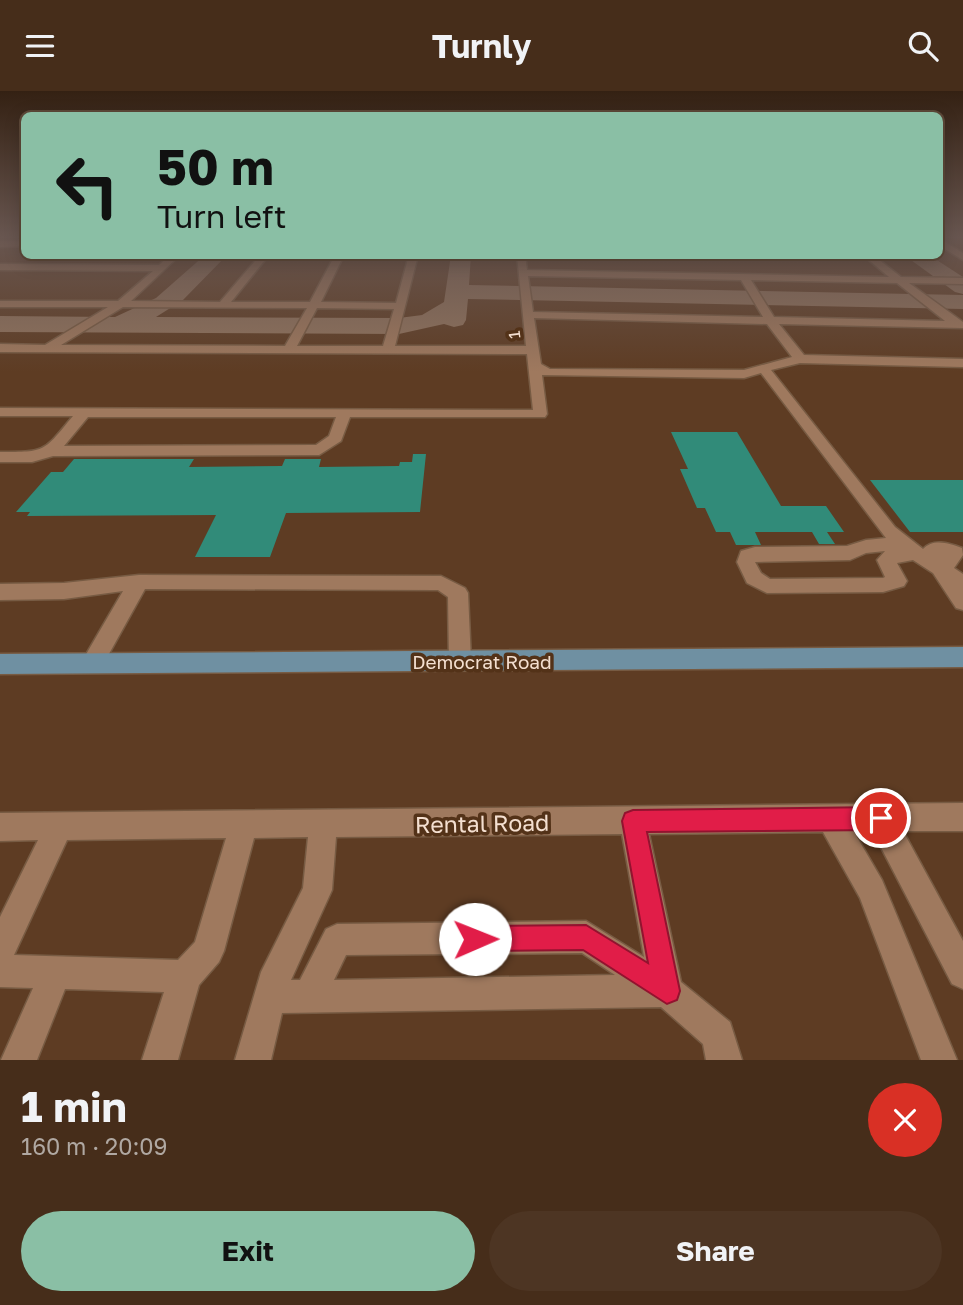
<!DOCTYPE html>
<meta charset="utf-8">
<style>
body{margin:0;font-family:"Golos Text",sans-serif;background:#4d3523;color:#f1f3f6;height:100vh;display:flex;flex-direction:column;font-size:26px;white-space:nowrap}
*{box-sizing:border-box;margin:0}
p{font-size:23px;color:#b0a8a2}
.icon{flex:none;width:38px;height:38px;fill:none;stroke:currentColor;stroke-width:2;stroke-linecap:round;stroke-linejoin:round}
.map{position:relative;height:969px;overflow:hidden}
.drawer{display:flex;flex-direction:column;background:#462d1a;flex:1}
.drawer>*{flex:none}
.top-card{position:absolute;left:21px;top:21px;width:922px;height:147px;border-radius:10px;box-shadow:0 4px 18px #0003,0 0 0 2px #5e4939;background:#8abfa5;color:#111;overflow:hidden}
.pin{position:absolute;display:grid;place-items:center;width:60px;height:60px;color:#fff;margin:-30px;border:4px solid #fff;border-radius:50%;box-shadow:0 2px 7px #0007}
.me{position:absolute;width:77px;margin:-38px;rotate:89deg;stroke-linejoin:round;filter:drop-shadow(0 0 5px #0008)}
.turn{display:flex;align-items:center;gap:24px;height:147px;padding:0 21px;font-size:32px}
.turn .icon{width:91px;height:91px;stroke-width:2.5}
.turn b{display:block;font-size:49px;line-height:60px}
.round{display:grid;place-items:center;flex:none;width:74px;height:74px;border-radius:37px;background:#4d3523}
.head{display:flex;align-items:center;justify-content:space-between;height:119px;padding:0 21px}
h1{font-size:42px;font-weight:700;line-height:52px}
.button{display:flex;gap:14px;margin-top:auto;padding:14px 21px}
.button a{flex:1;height:80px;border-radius:42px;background:#8abfa5;color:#111;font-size:28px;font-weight:700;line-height:80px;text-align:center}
.button a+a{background:#4d3523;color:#f1f3f6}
header{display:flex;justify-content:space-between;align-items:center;height:91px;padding:0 21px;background:#462d1a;font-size:32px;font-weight:700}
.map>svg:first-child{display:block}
</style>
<header><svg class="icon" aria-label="menu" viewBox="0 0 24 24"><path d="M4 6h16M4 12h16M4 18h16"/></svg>Turnly<svg class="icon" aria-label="search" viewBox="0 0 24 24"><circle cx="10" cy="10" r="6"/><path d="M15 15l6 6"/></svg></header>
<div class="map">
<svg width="963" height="969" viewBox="0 0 963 969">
<rect width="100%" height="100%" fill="#5e3c23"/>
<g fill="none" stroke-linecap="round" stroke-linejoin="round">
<g fill="#91745e" fill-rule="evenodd">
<polygon points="205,164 227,164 183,209 156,226 399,227 422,224 444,211 451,164 471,164 469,194 963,204 963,218 468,208 466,229 463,234 454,236 444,233 399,243 0,241 0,225 115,226 156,207"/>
<polygon points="904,164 929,164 963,186 963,203 955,201"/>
</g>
</g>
<g fill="#318b79">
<polygon points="671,341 737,341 781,415 826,415 844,441 827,441 835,453 819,453 812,441 755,441 761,454 736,454 730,441 716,441 705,417 697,417 680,378 688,378"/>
<polygon points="413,363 426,363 420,421 286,422 270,466 195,466 216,424 27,425 30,421 16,421 51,381 63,381 74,368 194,368 189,376 282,375 285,368 321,368 319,376 399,375 400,371 412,371"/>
<polygon points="870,389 963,389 963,441 910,441"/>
</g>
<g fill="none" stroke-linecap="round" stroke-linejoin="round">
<g stroke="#775b43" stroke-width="3">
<g id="minor">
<polygon points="940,148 963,162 963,169 940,155"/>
<polygon points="0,150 24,150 24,155 0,156"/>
<path d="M170,164H180L131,210L220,211L260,164H269L231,211H310L335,164H344L321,211L396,212L409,164H418L395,255H526L517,164H525L527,179L889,186L863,164H873L901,186L963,187V193L909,192L963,231V237L779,233L804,264L963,268V276L800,272L771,279L895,436L923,458C933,447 949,452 962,457L963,464L954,477L963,483V519L956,517L933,482L913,469L897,472L907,490L904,495L883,501L767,502L747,492L737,471L741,460L755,456L847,455L866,449L886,447L761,282L744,287L542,284L547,323L545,326H350L341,350L319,364L53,365L32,371H0V361C47,361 43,361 73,325H0V317L533,319L527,263L0,261V253L45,254L108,216H0V210H118L153,180L0,179V173L159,174ZM528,185L741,189L763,226L533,221ZM751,189L897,192L945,230L774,226ZM123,216L307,217L285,255L61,254ZM317,217L394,218L383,255H297ZM534,227L767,233L792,266L744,279L550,278L541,273ZM88,326H336L329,345L316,354L64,355ZM885,460L877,469L885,486L883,487L770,488L761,482L755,471L850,469L866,462Z"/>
<polygon points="139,484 441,485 465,497 468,502 471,570 468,577 460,579 452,577 449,570 448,506 438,499 145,498 100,579 92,581 84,579 81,572 123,500 64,508 0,509 0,493 64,492"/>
<path d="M963,712V740H903L963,850V898L952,893L873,741H854L882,789L957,969H921L860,807L823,741L649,743L681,891L730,931L742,969H706L703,953L661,916L282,922L271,969H235L261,881L303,797L308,746L254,747L224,860L219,871L199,894L178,969H142L164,901L65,898L37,969H1L33,897L0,896V826L38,749L0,750V722ZM622,743L644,866L586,830L337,833L326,838L300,889H291L332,799L336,746ZM226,747L195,851L178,869L14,864L67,749ZM582,862L615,884L334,889L346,864Z"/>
</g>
</g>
<g stroke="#775b43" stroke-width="3">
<polygon id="major" points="963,556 963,576 0,583 0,563"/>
</g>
<use href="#minor" fill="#9f795e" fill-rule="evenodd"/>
<use href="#major" fill="#6f90a2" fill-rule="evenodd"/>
</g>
<linearGradient id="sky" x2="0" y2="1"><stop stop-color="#342113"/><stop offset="0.52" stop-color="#685650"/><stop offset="1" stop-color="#685650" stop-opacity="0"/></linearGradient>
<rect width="963" height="281" fill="url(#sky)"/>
<polygon fill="#e11d48" stroke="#92132f" stroke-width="2" points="881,716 889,719 892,727 889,735 881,739 647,741 680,900 677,909 667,913 583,859 475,860 466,857 462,848 466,838 475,835 586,834 648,872 622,730 625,722 633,719"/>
<g text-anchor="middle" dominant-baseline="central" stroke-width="7" stroke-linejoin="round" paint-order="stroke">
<g font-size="16" fill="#f4dfd0" stroke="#533218">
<text transform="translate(514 244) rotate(-97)">1</text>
</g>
<g font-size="19" fill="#f4dfd0" stroke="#533218">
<text x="482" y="570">Democrat Road</text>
</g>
<g font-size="23" fill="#f4dfd0" stroke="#533218">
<text transform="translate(482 732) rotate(-1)">Rental Road</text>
</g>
</g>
</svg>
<div class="pin" style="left:881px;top:727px;background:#d93025"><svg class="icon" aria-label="arrive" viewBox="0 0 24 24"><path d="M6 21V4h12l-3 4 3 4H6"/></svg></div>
<svg class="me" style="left:475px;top:848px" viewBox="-20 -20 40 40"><circle r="19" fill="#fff"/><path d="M0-13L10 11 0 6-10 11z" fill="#e11d48"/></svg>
<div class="top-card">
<div class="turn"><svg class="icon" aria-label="left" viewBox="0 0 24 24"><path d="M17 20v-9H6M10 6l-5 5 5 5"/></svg><div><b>50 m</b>Turn left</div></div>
</div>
</div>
<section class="drawer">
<div class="head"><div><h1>1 min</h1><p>160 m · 20:09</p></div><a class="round" style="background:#d93025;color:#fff"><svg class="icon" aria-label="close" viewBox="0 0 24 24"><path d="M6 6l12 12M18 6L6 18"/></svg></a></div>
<div class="button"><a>Exit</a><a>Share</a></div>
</section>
